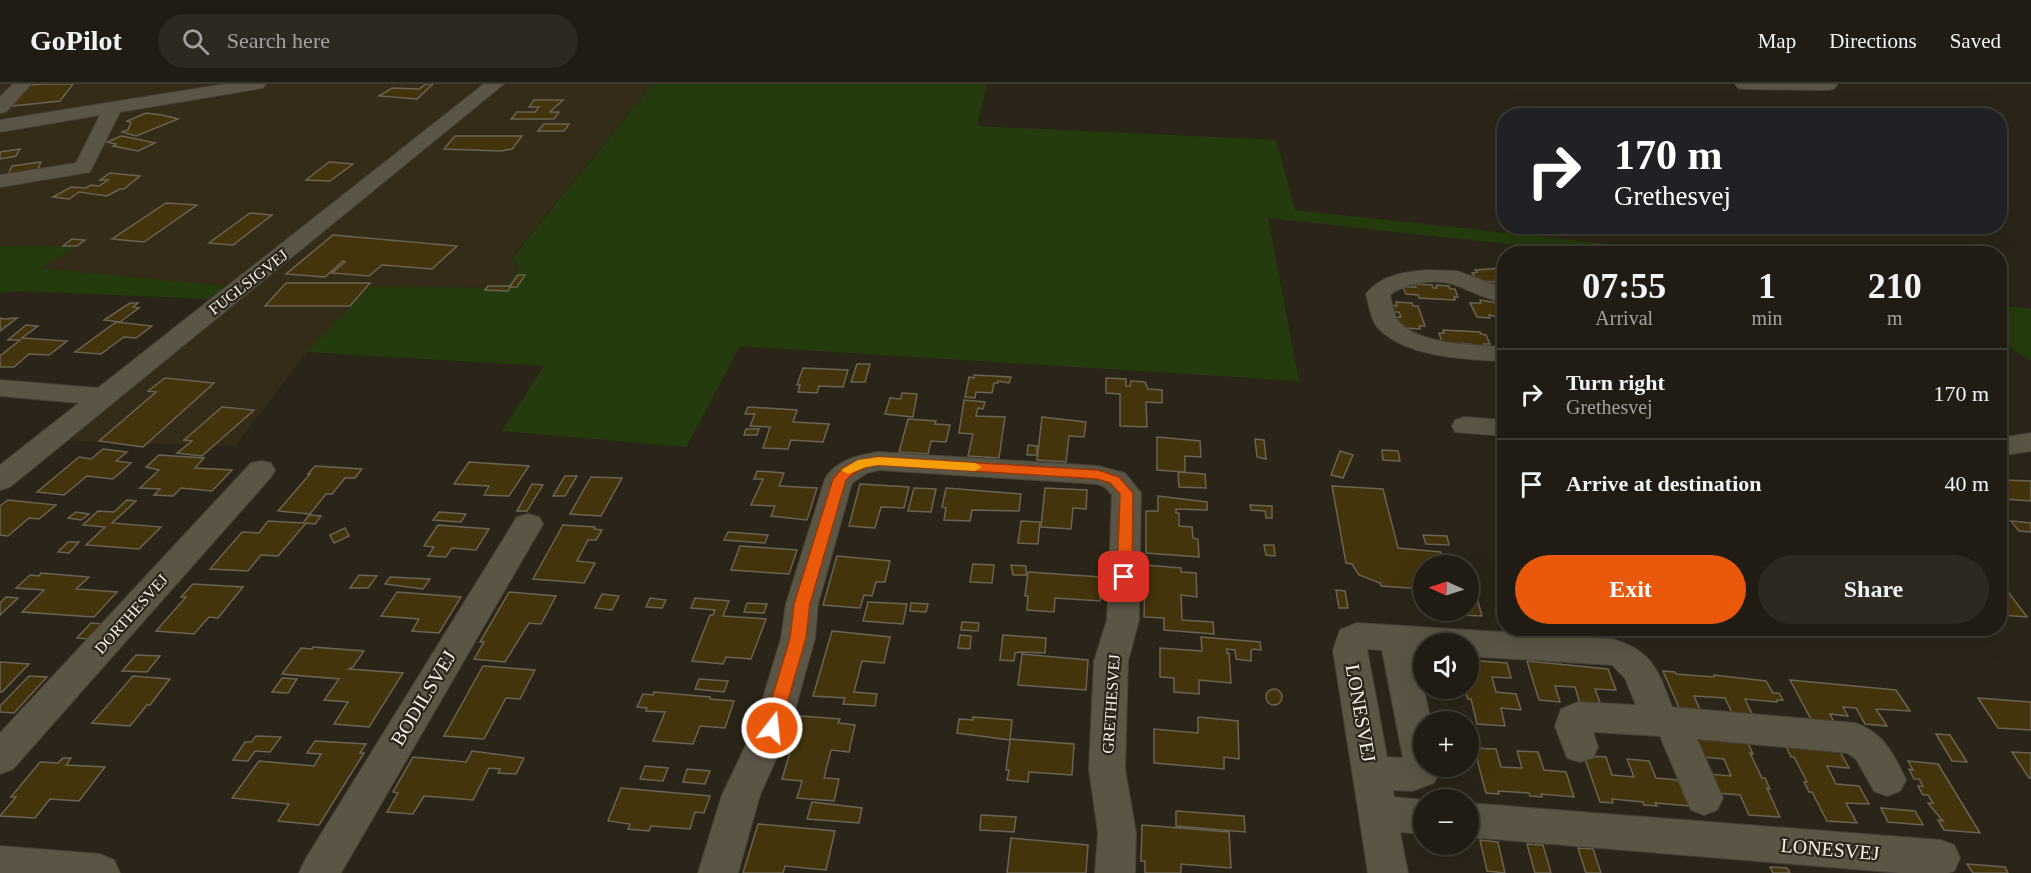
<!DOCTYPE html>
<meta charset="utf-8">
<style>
body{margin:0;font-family:"Times New Roman",serif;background:#2d2921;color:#f1f3f6;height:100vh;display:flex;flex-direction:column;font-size:22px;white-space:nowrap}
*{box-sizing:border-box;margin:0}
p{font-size:20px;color:#a2a1a0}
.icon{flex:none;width:33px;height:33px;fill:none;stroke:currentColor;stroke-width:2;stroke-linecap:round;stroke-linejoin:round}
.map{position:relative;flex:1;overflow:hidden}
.side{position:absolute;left:1497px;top:162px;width:510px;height:390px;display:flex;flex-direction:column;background:#201c13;border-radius:24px;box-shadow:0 6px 24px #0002,0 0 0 2px #3d3a33}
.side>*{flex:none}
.guide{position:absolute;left:1497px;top:24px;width:510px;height:126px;border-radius:24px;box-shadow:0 6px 24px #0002,0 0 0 2px #3d3a33;background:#202124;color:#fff;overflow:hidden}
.needle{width:39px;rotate:273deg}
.fabs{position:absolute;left:1413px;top:471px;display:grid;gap:12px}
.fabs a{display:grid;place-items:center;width:66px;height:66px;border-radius:50%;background:#201c13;box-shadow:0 6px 24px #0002,0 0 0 2px #3d3a33;font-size:30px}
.pin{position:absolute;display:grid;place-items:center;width:51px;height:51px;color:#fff;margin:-26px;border-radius:12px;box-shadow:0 3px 9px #0006}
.me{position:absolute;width:66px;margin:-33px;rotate:16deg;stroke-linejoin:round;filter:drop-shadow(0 0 4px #0008)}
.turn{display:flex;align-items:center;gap:21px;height:126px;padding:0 18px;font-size:27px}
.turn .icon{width:78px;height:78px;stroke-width:2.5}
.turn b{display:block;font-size:42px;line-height:51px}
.eta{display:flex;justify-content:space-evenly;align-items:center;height:102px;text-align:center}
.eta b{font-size:36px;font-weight:700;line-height:42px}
.button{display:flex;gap:12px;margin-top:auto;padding:12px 18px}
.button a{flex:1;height:69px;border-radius:36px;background:#ea580c;color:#fff;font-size:24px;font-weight:700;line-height:69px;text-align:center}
.button a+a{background:#2d2921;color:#f1f3f6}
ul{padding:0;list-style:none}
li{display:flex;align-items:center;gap:18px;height:90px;padding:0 18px;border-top:2px solid #3d3a33}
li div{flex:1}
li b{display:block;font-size:22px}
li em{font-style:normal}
header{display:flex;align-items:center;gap:36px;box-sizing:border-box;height:84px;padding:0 30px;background:#201c13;border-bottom:2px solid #3d3a33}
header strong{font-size:28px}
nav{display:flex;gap:33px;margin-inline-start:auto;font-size:21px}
.search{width:420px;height:54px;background:#2d2921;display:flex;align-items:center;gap:15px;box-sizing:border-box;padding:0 21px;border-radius:33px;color:#a2a1a0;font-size:22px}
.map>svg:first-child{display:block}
</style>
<header>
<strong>GoPilot</strong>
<div class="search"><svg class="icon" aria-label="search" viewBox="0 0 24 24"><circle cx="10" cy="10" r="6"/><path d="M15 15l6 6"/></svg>Search here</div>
<nav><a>Map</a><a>Directions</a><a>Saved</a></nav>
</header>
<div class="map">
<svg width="2031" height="789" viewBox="0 0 2031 789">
<rect width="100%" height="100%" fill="#2b2519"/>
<polygon fill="#342b18" points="0,0 653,0 512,173 520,184 503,204 370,203 307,268 235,362 35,356 226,202 39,184 75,164 0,162"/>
<g fill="#243c0d">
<polygon points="653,0 987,0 977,42 1276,56 1295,126 1664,166 1667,169 1591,169 1268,134 1299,297 740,262 686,363 502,347 544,282 307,268 370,203 503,204 520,184 512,174"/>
<polygon points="0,162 76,163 40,184 227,202 214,215 20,207 0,209"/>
<polygon points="2000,221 2031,225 2031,277 2000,258"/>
</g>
<g fill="#44340b" stroke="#6a6354" stroke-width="1.5">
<polygon points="43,0 73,0 60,17 12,22 30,1"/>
<polygon points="426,0 433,0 417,15 379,12 392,4 419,5"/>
<polygon points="534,16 563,16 550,28 559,28 554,35 511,35 517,28 535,28 539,23 529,23"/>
<polygon points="146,29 162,31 178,35 136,52 122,48 128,46 131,38 127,37"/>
<polygon points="544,40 569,40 564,47 538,47"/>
<polygon points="121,52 132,54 155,59 138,67 113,62 116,60 107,58"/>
<polygon points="455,52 522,52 512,65 501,67 444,65"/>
<polygon points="20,65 16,72 0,75 0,68"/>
<polygon points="41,78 37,87 8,91 12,82"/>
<polygon points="329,78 353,80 330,97 306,96"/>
<polygon points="110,89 140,92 124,105 120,105 107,112 79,108 69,115 53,113 71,103 86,104 91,101 99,102 108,96 100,96"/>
<polygon points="166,119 197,121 144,158 112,155"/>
<polygon points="250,129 272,131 233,161 209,159"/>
<polygon points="333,151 457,162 432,185 382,181 369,192 332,189 345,178 343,177 325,193 286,190"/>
<polygon points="72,155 85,156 77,162 63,162"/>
<polygon points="1504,184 1504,196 1495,196 1497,198 1478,197 1472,189 1477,188 1475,186"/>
<polygon points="518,191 525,191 517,203 510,203 508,207 485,206 488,202 510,202"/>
<polygon points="286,199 370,199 350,222 265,222"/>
<polygon points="1415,200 1432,201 1433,204 1437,204 1436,201 1449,202 1450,205 1455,205 1458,213 1454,213 1455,216 1419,214 1418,211 1406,210 1403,203 1416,203"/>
<polygon points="1480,216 1504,220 1504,217 1504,234 1489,231 1490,234 1477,233 1470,219 1481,219"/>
<polygon points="1396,218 1412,219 1413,222 1418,222 1425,242 1419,242 1420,245 1404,244 1403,241 1397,240 1395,233 1401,233 1399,228 1394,228 1392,221 1397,222"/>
<polygon points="130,219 138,219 133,223 139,224 120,238 104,236"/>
<polygon points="0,234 4,235 17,234 0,247"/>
<polygon points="116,238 152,242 136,254 124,253 101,270 75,268"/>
<polygon points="26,241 38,242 22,254 67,257 49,271 29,270 14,283 0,283 0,272 20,256 8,256"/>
<polygon points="1443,246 1480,248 1481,250 1486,251 1490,260 1484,260 1486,263 1462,259 1462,262 1442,258 1439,249 1444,249"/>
<polygon points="857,280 870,280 865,298 851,298"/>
<polygon points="803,284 848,286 843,303 819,302 817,309 798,308 800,301 797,301"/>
<polygon points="974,291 1011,293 1009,299 998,297 998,299 994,299 992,309 976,308 975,314 965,313 969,293 974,294"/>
<polygon points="165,294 214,299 143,363 99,357 156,308 148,307"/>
<polygon points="1106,294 1126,295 1126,302 1130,302 1131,297 1145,298 1148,305 1162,306 1162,319 1146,318 1147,343 1120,342 1120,310 1106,309"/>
<polygon points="902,309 917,310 913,333 885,330 890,314 901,315"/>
<polygon points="964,316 985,318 983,325 978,324 976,332 1005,333 999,374 968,372 973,350 959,349"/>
<polygon points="222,323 254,326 202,372 177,369 192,357 184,356"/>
<polygon points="748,323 797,326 793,338 829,340 823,358 791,356 788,365 763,364 770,343 750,342 755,330 745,330"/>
<polygon points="1042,333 1086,338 1084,353 1069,352 1066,378 1037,376"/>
<polygon points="908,335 936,337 935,340 950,341 946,358 931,357 928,370 899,368"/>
<polygon points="746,345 759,345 757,351 744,351"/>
<polygon points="1157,353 1200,357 1201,373 1185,372 1185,388 1157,386"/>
<polygon points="1255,355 1264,356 1266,375 1257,373"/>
<polygon points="1028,361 1037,362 1037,371 1027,371"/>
<polygon points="103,365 127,368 116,377 131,379 113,395 87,392 64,411 37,408 79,373 91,375"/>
<polygon points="1382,366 1398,367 1400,377 1383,376"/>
<polygon points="1340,367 1353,371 1343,394 1331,391"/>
<polygon points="159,371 204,374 195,384 232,386 212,407 181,404 173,412 154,411 160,405 140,404 159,386 146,383"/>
<polygon points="469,378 529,382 509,412 484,411 489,402 454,400"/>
<polygon points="315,382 362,385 355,394 345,394 332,410 326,410 310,430 278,427 310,390 308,390"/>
<polygon points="757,387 784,389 779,402 817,404 807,436 771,432 775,422 751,421 763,395 754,395"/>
<polygon points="1178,388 1205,390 1206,404 1179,403"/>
<polygon points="565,392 577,392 565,412 553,412"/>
<polygon points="591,393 622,394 601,432 570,430"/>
<polygon points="2000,393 2002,396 2031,397 2031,417 2005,415 2000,409"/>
<polygon points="532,400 543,401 527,427 517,427"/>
<polygon points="860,400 909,403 904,424 881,423 875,444 849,442"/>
<polygon points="1332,402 1383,405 1398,464 1441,468 1444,482 1424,482 1424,505 1381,502 1380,499 1359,491 1352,480 1346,479"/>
<polygon points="914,404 936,405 931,428 908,427"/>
<polygon points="946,404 1021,410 1019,427 972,426 970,437 944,436 946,424 942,423"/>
<polygon points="1045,404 1087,406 1086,425 1073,424 1071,445 1041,443"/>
<polygon points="1158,412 1207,418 1207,426 1176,425 1176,429 1179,429 1179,442 1192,443 1193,454 1198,455 1199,473 1146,469 1146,427 1158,427"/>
<polygon points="8,416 56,421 39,435 29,434 8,452 0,451 0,422"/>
<polygon points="127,416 136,417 112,439 161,443 139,465 86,461 105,443 83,441 98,427 114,428"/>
<polygon points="1250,421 1272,422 1272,434 1266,434 1265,427 1251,426"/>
<polygon points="76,428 89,430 81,436 68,434"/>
<polygon points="439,428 466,430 461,438 433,436"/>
<polygon points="309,431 321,432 315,440 306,439 278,472 261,471 248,487 210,485 242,448 259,449 268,437 303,439"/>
<polygon points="1021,437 1040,438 1038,460 1018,459"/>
<polygon points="2011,437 2031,439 2031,448 2019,447"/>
<polygon points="438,441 489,445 476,466 452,464 446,473 428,472 434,463 424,462"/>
<polygon points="563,441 595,443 594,445 602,446 596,456 588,456 577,477 595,479 584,499 533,495"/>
<polygon points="345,444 349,452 334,459 330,451"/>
<polygon points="728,448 768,451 765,459 724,456"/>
<polygon points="1423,451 1447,452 1449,461 1426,460"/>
<polygon points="68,458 79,458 69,469 58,468"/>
<polygon points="1264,461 1274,461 1275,472 1266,471"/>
<polygon points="740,462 797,466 789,490 731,486"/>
<polygon points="837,472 890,477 885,498 876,498 872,512 864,511 860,524 823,521"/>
<polygon points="973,480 994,481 992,499 970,498"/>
<polygon points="1011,481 1026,482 1026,491 1013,491"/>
<polygon points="1145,481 1181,484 1181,488 1196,489 1197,513 1181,511 1182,536 1213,538 1214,550 1164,546 1164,534 1144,533"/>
<polygon points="1028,488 1101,493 1100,517 1055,514 1054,528 1027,526 1028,512 1025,512"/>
<polygon points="41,489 89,493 76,505 117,508 94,533 22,528 44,506 16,504 30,491 39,492"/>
<polygon points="359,491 377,492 368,504 350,504"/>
<polygon points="390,493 430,495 423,505 385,500"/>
<polygon points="2000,497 2027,533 2000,531"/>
<polygon points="193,500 243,503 218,534 209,533 194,550 156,547 186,513 181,513"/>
<polygon points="1336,506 1345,507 1348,524 1339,524"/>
<polygon points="397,508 461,513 439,549 412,547 419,535 381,532"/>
<polygon points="509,508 556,512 541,540 529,539 505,578 474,575 484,558 480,558"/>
<polygon points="602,510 619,512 612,526 595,524"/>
<polygon points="6,513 18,514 0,531 0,519"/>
<polygon points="650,514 666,516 662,524 646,523"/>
<polygon points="695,514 729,517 723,532 766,535 751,575 726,573 723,580 692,577 710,531 713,531 715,526 691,524"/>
<polygon points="1468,514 1477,514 1482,532 1458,531 1457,526 1468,526"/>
<polygon points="868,518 907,520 903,540 863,537"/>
<polygon points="747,519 767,520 764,529 744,528"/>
<polygon points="911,519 928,520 926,528 910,527"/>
<polygon points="962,538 979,539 978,547 961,546"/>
<polygon points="91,539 103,540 89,555 77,554"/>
<polygon points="832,547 890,553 884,579 862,577 854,608 877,610 875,622 843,620 845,614 813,612"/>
<polygon points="960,551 971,552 970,565 958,564"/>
<polygon points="1003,551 1046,554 1045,569 1022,568 1015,569 1014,577 1000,576"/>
<polygon points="1201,553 1260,558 1261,566 1253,565 1251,567 1251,577 1236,575 1235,566 1227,565 1227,569 1229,569 1231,599 1199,596 1199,610 1174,608 1174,594 1160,593 1160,564 1202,567"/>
<polygon points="313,563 364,567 353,583 349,585 403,589 369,643 334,640 348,618 324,616 339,595 282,590 301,564 312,565"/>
<polygon points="1022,570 1088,576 1086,606 1018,601"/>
<polygon points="136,571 160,572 147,588 122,587"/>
<polygon points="1468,576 1507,579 1511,594 1492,593 1496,608 1516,610 1521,626 1501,624 1505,642 1477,640 1471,615 1468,615 1465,606 1468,604"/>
<polygon points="1527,577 1608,585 1616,606 1595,605 1601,621 1580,619 1575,603 1555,602 1560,618 1539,616"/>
<polygon points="0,578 29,580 2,608 0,608"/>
<polygon points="483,582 535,586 520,615 506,614 484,655 444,652"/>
<polygon points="1663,587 1675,588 1676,590 1714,593 1714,591 1766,597 1773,609 1779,609 1783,616 1777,616 1777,618 1745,615 1753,632 1733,631 1725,614 1694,612 1701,628 1680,626"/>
<polygon points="29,592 47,593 14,629 0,628 0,622"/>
<polygon points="133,592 170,595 150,621 147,621 130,642 92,639"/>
<polygon points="282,594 297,595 288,609 272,608"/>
<polygon points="699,595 728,597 724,608 695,605"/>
<polygon points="1790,596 1896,606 1910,627 1876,625 1887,642 1865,640 1856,624 1843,623 1848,632 1830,630 1834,638 1812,637"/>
<circle cx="1274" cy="613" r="8"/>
<polygon points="654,608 710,613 710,615 734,617 725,644 700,642 693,660 653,657 665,628 646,627 647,624 637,623 643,610 653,611"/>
<polygon points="1978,614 2031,618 2031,646 1998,644"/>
<polygon points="801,632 840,635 838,639 855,641 849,668 831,666 824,694 839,695 834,717 797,714 802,697 782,695"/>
<polygon points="973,633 1012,636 1010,655 1074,660 1072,691 1029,688 1028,698 1007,696 1009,686 1006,686 1010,656 957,649 959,635 973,636"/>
<polygon points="1198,633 1238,637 1239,675 1224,673 1224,685 1154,679 1154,645 1198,649"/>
<polygon points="1936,650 1950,651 1967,678 1952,677"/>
<polygon points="256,652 281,653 270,668 255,667 248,677 233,676 245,658 251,658"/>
<polygon points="1695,655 1748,659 1753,670 1750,669 1762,694 1765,694 1770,705 1767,704 1780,733 1749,731 1740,711 1718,709 1709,690 1731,692 1724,675 1702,673"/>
<polygon points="315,657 366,660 360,669 364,669 319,741 278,737 289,720 232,714 259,677 314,682 321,670 307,669"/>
<polygon points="1786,662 1839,666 1849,684 1827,682 1836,700 1859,702 1869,720 1846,719 1857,739 1827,737 1812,708 1809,708 1804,698 1807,698 1794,673 1791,673"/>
<polygon points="1474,664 1496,665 1501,683 1522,684 1517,667 1538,668 1544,686 1566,688 1574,713 1541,710 1542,713 1530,712 1529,709 1498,707 1499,710 1486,709"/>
<polygon points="472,667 524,674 516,690 498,689 500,685 489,684 473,716 424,712 413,730 387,728 398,709 393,708 413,673 466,678"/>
<polygon points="2012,668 2031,669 2031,694 2029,694"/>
<polygon points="1584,672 1606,673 1612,691 1634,693 1627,675 1649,677 1656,694 1678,696 1689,722 1655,719 1657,722 1644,721 1643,718 1612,715 1613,719 1600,718"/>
<polygon points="63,674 71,674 66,681 105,683 79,717 50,715 35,734 0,732 16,713 11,713 40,678 58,679"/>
<polygon points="1908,677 1938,680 1980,749 1944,746 1938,736 1943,737 1928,719 1933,719 1928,711 1923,711 1918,702 1923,702 1919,695 1914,695 1909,685 1913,686"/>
<polygon points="645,682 668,684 663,697 640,695"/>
<polygon points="687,685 710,687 705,700 683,698"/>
<polygon points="621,704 710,712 704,729 695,728 690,745 651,742 649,747 628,745 630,740 608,737"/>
<polygon points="812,718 862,724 859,739 807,735"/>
<polygon points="1881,724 1915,727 1923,741 1888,738"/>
<polygon points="1176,727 1244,732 1245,748 1176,742"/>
<polygon points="981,731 1016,733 1014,748 980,746"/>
<polygon points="758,740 835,747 826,786 785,782 783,789 743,789"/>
<polygon points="1142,741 1229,748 1231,784 1181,780 1181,789 1145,789 1145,777 1141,777"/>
<polygon points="1011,754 1088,761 1086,789 1007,789"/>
<polygon points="1480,756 1498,758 1505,789 1487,787"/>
<polygon points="1527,760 1543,761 1551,789 1535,789"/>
<polygon points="1578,764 1593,765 1601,789 1586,789"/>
<polygon points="1967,780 2005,783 2008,789 1973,789"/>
<polygon points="1770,783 1787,784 1790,789 1773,789"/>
</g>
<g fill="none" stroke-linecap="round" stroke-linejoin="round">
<g stroke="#464036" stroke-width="2">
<g id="minor">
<polygon points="13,0 31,0 6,28 0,29 0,13"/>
<polygon points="225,0 266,0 263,4 257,5 120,28 90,88 0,103 0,91 76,79 100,31 0,48 0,36"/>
<polygon points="484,0 504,0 10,403 0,406 0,381 79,319 0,312 0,296 98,304"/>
<polygon points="1735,0 1836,0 1837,1 1834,5 1828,6 1744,5 1738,4"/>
<path d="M1427,186L1457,187L1504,204V218C1486,216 1472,207 1455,201C1436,194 1405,199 1390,211C1392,219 1394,232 1399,238C1422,262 1474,260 1504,263V277C1467,276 1407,273 1379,245C1371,238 1369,220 1366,210C1380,191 1405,188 1427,186Z"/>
<polygon points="1465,333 1504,336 1504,352 1455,348 1452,342 1455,336"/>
<polygon points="2031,349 2031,367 2000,372 2000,354"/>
<path d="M879,368L1098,382L1125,389L1141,409L1139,536L1128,577L1125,685L1136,749L1135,789H1095L1098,749L1089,685L1094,577L1107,536L1112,411L1105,403L1097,400L879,386L867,389L852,399L818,520L815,554L790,644L760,711L738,789H698L722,711L754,644L781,554L786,520L825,395C836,376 858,371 879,368Z"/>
<polygon points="261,377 271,379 275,386 271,393 13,685 0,690 0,649 251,379"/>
<polygon points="528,430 539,433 543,440 341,789 299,789 305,776 517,433"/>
<path d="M1357,539L1612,555C1652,566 1658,586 1672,623L1855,639C1884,649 1893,669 1906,696L1900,707L1887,712L1874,707L1856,675L1847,669L1697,655L1723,714L1717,726L1704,731L1691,726L1660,652L1593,648L1598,663L1593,674L1580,678L1567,674L1555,642L1561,625L1578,618L1636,621L1625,594L1612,581L1468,572V560H1424V569H1416L1431,638H1424V682H1441V685L1434,699L1412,707L1393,706L1394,713L1424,716V750L1400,748L1408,789H1368L1333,566L1340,546ZM1367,565L1382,566L1403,674L1387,673Z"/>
<polygon points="1468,719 1940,756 1954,761 1960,774 1954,787 1948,789 1901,789 1468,753"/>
<polygon points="0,762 100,770 114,776 120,789 0,789"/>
</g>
</g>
<use href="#minor" fill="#5b5546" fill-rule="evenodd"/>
</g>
<path fill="#ea580c" stroke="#983908" stroke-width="1.5" d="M879,373L1098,386L1119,393L1133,409L1132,493L1129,497H1119L1117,493L1120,410L1110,399L1097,395L879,381C865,383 856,386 846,396L810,520L806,554L780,644L778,649L772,651L766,649L763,644L790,554L794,520L833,395C844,379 860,375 879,373Z"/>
<polygon fill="#f59e0b" points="879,373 975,379 982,383 975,387 879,381 866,383 848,390 841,386 858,376"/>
<g text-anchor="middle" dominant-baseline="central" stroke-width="4.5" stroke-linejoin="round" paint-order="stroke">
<g font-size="16" fill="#f5f1e9" stroke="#2b2519">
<text transform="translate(248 198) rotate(-38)">FUGLSIGVEJ</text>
<text transform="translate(131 530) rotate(-48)">DORTHESVEJ</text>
<text transform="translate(1111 620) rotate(-86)">GRETHESVEJ</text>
</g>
<g font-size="20" fill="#f5f1e9" stroke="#2b2519">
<text transform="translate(423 614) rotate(-59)">BODILSVEJ</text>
<text transform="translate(1361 629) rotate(80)">LONESVEJ</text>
<text transform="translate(1830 765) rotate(5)">LONESVEJ</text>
</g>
</g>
</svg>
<div class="fabs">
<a><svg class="needle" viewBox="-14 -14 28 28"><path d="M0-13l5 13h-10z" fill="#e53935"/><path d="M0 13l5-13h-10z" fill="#a2a1a0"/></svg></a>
<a><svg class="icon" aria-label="sound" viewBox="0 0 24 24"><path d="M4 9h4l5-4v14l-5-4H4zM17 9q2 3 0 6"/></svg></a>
<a>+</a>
<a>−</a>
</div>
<div class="pin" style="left:1124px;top:493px;background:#d93025"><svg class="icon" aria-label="arrive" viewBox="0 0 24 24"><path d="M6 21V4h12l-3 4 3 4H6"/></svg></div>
<svg class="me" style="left:772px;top:644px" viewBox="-20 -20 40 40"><circle r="17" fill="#ea580c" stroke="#fff" stroke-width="3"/><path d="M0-11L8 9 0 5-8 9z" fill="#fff"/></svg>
<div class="guide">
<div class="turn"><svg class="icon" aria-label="right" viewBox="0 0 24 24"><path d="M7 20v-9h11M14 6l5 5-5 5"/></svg><div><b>170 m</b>Grethesvej</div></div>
</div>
<section class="side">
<div class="eta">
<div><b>07:55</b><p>Arrival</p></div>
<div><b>1</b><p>min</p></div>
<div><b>210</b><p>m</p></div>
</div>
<ul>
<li><svg class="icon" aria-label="right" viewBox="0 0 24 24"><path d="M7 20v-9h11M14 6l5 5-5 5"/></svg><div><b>Turn right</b><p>Grethesvej</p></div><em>170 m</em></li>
<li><svg class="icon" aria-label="arrive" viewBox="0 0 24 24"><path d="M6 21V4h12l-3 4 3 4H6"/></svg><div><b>Arrive at destination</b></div><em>40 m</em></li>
</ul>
<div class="button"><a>Exit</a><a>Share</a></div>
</section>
</div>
